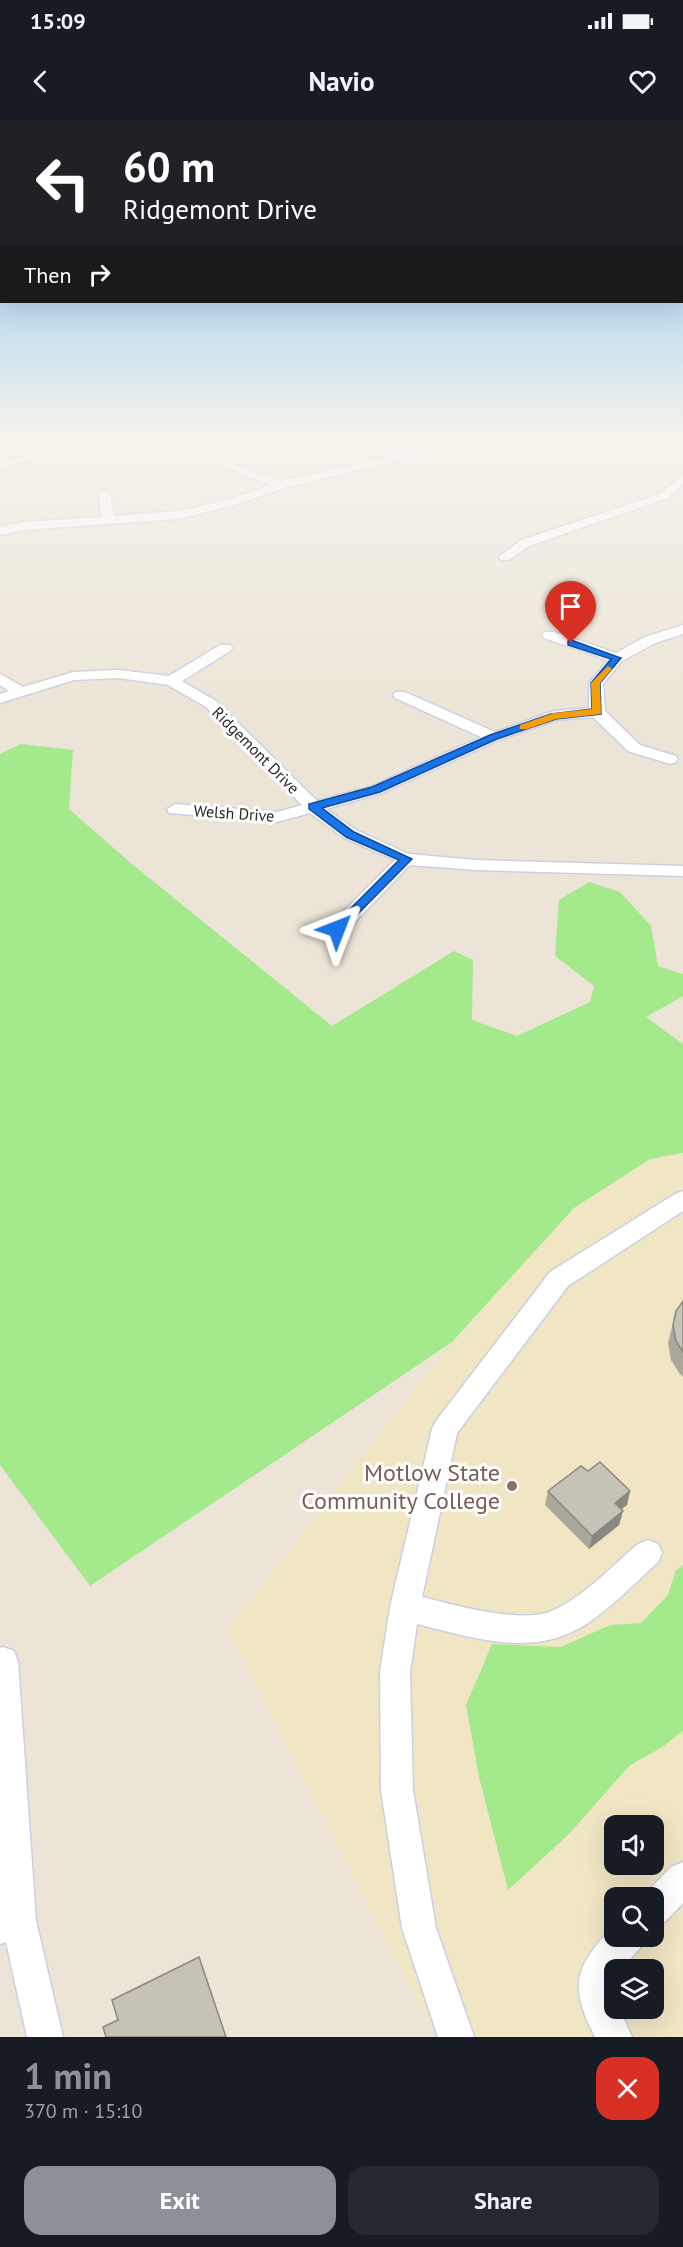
<!DOCTYPE html>
<meta charset="utf-8">
<style>
body{margin:0;font-family:"PT Sans",sans-serif;background:#242831;color:#f1f3f6;height:100vh;display:flex;flex-direction:column;font-size:22px;white-space:nowrap}
*{box-sizing:border-box;margin:0}
p{font-size:20px;color:#9ea1a6}
.icon{flex:none;width:33px;height:33px;fill:none;stroke:currentColor;stroke-width:2;stroke-linecap:round;stroke-linejoin:round}
.map{position:relative;height:1917px;overflow:hidden}
.details{display:flex;flex-direction:column;background:#171b24;flex:1}
.details>*{flex:none}
.banner{position:absolute;left:0px;top:0px;width:684px;height:183px;box-shadow:0 6px 24px #0002;background:#202124;color:#fff;overflow:hidden}
.fabs{position:absolute;left:604px;top:1695px;display:grid;gap:12px}
.fabs a{display:grid;place-items:center;width:60px;height:60px;border-radius:12px;background:#171b24;box-shadow:0 6px 24px #0002;font-size:30px}
.pin{position:absolute;display:grid;place-items:center;width:51px;height:51px;color:#fff;margin:-62px -26px;border-radius:50% 50% 50% 0;rotate:-45deg;box-shadow:0 0 6px #0007}
.pin .icon{rotate:45deg}
.me{position:absolute;width:66px;margin:-33px;rotate:45deg;stroke-linejoin:round;filter:drop-shadow(0 0 4px #0008)}
.turn{display:flex;align-items:center;gap:21px;height:126px;padding:0 24px;font-size:27px}
.turn .icon{width:78px;height:78px;stroke-width:2.5}
.turn b{display:block;font-size:42px;line-height:51px}
.then{display:flex;align-items:center;height:57px;padding:0 24px;background:#0003;gap:12px;font-size:22px}
.round{display:grid;place-items:center;flex:none;width:63px;height:63px;border-radius:18px;background:#242831}
.head{display:flex;align-items:center;justify-content:space-between;height:102px;padding:0 24px}
h1{font-size:36px;font-weight:600;line-height:45px;color:#8c9099}
.button{display:flex;gap:12px;margin-top:auto;padding:12px 24px}
.button a{flex:1;height:69px;border-radius:18px;background:#8c9099;color:#fff;font-size:24px;font-weight:600;line-height:69px;text-align:center}
.button a+a{background:#242831;color:#f1f3f6}
.status{display:flex;justify-content:space-between;align-items:center;height:42px;padding:0 30px;background:#171b24;direction:ltr}
.status svg{height:16px;fill:currentColor}
header{display:flex;justify-content:space-between;align-items:center;height:78px;padding:0 24px;background:#171b24;font-size:27px;font-weight:600}
.map>svg:first-child{display:block}
</style>
<div class="status"><b>15:09</b><svg viewBox="0 0 49 12"><path d="M0 12V9h3v3zM5 12V6h3v6zM10 12V3h3v9zM15 12V0h3v12zM26 1h20v11H26zM47 4h2v5h-2z"/></svg></div>
<header><svg class="icon" aria-label="back" viewBox="0 0 24 24"><path d="M15 5l-7 7 7 7"/></svg>Navio<svg class="icon" aria-label="heart" viewBox="0 0 24 24"><path d="M12 20l-8-8c-3-5 5-10 8-4 3-6 11-1 8 4z"/></svg></header>
<div class="map">
<svg width="683" height="1917" viewBox="0 0 683 1917">
<rect width="100%" height="100%" fill="#ece5d7"/>
<path fill="#f0e6c4" fill-rule="evenodd" d="M683,1033V1917H436L228,1510L452,1222L574,1088L650,1039ZM615,1706H654V1744H615ZM615,1778H654V1816H615ZM615,1850H654V1888H615Z"/>
<g fill="#a5e98d">
<polygon points="21,624 73,630 69,689 132,744 332,906 454,831 473,840 472,900 517,916 590,882 594,866 555,836 559,780 589,762 620,772 651,806 658,846 683,854 683,876 646,897 683,924 683,1033 650,1039 574,1088 452,1222 90,1466 0,1345 0,634"/>
<polygon points="683,1445 683,1611 661,1628 630,1645 569,1714 508,1770 479,1657 466,1585 492,1524 561,1527 610,1505 641,1503 668,1475 676,1450"/>
</g>
<g fill="none" stroke-linecap="round" stroke-linejoin="round">
<g stroke="#cccfe3" stroke-width="3">
<g id="minor">
<polygon points="90,318 108,318 0,348 0,342"/>
<polygon points="352,318 366,318 401,333 450,318 467,318 404,339 284,368 239,384 178,399 23,410 0,415 0,407 23,402 102,397 98,374 104,371 110,374 114,396 178,391 231,379 270,365 218,345 216,343 222,340 281,361 389,336"/>
<polygon points="683,355 683,364 668,378 529,426 509,440 501,440 499,437 521,420 660,374"/>
<polygon points="683,505 683,514 655,523 622,541 603,564 605,591 640,625 676,636 678,639 676,642 670,644 628,631 593,597 556,600 499,620 382,673 326,689 356,710 409,734 476,740 683,746 683,756 476,750 410,745 344,813 330,813 328,809 330,805 395,740 344,718 310,693 277,702 169,693 167,689 175,684 277,692 302,685 206,587 168,565 119,558 74,560 0,583 0,574 9,571 0,565 0,554 23,567 73,552 119,550 169,556 220,525 230,525 232,528 230,531 182,561 216,581 317,681 370,667 481,617 395,578 393,575 395,572 405,572 495,612 554,591 589,588 589,563 608,540 544,518 542,515 544,512 554,512 616,533 645,517"/>
<path d="M683,1071V1091L568,1166L457,1313L422,1477C455,1485 523,1505 554,1490C586,1475 612,1446 638,1424L648,1420L658,1424L662,1433L658,1442C635,1463 613,1486 588,1503C535,1539 474,1518 417,1504L410,1552L413,1670L436,1808L474,1917H438L402,1808L381,1670L380,1552L390,1487L432,1309L436,1301L550,1152L675,1074Z"/>
<polygon points="3,1527 14,1531 18,1542 36,1801 63,1917 27,1917 6,1822 0,1824 0,1528"/>
<polygon points="683,1742 683,1783 666,1801 654,1806 654,1778 642,1777 671,1747"/>
<path d="M615,1804V1816H645L640,1828L621,1850H615L613,1863L615,1888H619L632,1917H595C568,1864 575,1847 615,1804Z"/>
</g>
</g>
<use href="#minor" fill="#fff" fill-rule="evenodd"/>
</g>
<g fill="#aba79d">
<polygon points="683,1181 683,1257 680,1254 671,1240 668,1223 676,1191"/>
<polygon points="588,1351 630,1371 627,1385 621,1389 623,1391 619,1405 589,1429 545,1385 548,1371"/>
</g>
<g fill="#8b8880">
<polygon points="630,1371 627,1385 611,1397 615,1383"/>
<polygon points="623,1391 619,1405 589,1429 592,1416"/>
</g>
<g fill="#c7c2b7" stroke="#8b8880" stroke-width="1.5">
<polygon points="683,1181 683,1232 676,1221 673,1205 676,1191"/>
<polygon points="600,1342 630,1371 615,1383 623,1391 592,1416 548,1371 581,1346 588,1351"/>
<polygon points="199,1837 226,1917 106,1917 103,1907 118,1900 112,1880"/>
</g>
<linearGradient id="sky" x2="0" y2="1"><stop stop-color="#71baef"/><stop offset="0.54" stop-color="#f6f3ed"/><stop offset="1" stop-color="#f6f3ed" stop-opacity="0"/></linearGradient>
<rect width="683" height="587" fill="url(#sky)"/>
<polygon fill="#1a73e8" stroke="#114b97" stroke-width="1.5" points="571,520 621,538 600,563 601,594 556,599 497,619 380,672 322,688 354,712 412,739 341,811 333,811 333,806 399,740 346,717 309,689 309,684 372,667 490,615 551,594 592,589 591,563 611,539 568,525 568,521"/>
<polygon fill="#f59e0b" points="608,546 612,549 600,563 601,594 556,599 527,609 520,609 520,605 554,593 592,589 591,563"/>
<circle fill="#8d6e63" stroke="#fff" stroke-width="2" cx="512" cy="1366" r="6"/>
<g text-anchor="middle" dominant-baseline="central" stroke-width="6" stroke-linejoin="round" paint-order="stroke">
<g font-size="16" fill="#282828" stroke="#fff">
<text transform="translate(256 630) rotate(45)">Ridgemont Drive</text>
<text transform="translate(234 693) rotate(4)">Welsh Drive</text>
</g>
<g font-size="24" fill="#785e54" stroke="#fff" text-anchor="end">
<text x="500" y="1352">Motlow State<tspan x="500" dy="28">Community College</tspan></text>
</g>
</g>
</svg>
<div class="fabs">
<a><svg class="icon" aria-label="sound" viewBox="0 0 24 24"><path d="M4 9h4l5-4v14l-5-4H4zM17 9q2 3 0 6"/></svg></a>
<a><svg class="icon" aria-label="search" viewBox="0 0 24 24"><circle cx="10" cy="10" r="6"/><path d="M15 15l6 6"/></svg></a>
<a><svg class="icon" aria-label="layers" viewBox="0 0 24 24"><path d="M12 4l9 5-9 5-9-5zM3 14l9 5 9-5"/></svg></a>
</div>
<div class="pin" style="left:571px;top:523px;background:#d93025"><svg class="icon" aria-label="arrive" viewBox="0 0 24 24"><path d="M6 21V4h12l-3 4 3 4H6"/></svg></div>
<svg class="me" style="left:337px;top:809px" viewBox="-20 -20 40 40"><path d="M0-17L14 15 0 8-14 15z" fill="#1a73e8" stroke="#fff" stroke-width="4"/></svg>
<div class="banner">
<div class="turn"><svg class="icon" aria-label="left" viewBox="0 0 24 24"><path d="M17 20v-9H6M10 6l-5 5 5 5"/></svg><div><b>60 m</b>Ridgemont Drive</div></div>
<div class="then">Then<svg class="icon" aria-label="right" viewBox="0 0 24 24"><path d="M7 20v-9h11M14 6l5 5-5 5"/></svg></div>
</div>
</div>
<section class="details">
<div class="head"><div><h1>1 min</h1><p>370 m · 15:10</p></div><a class="round" style="background:#d93025;color:#fff"><svg class="icon" aria-label="close" viewBox="0 0 24 24"><path d="M6 6l12 12M18 6L6 18"/></svg></a></div>
<div class="button"><a>Exit</a><a>Share</a></div>
</section>
